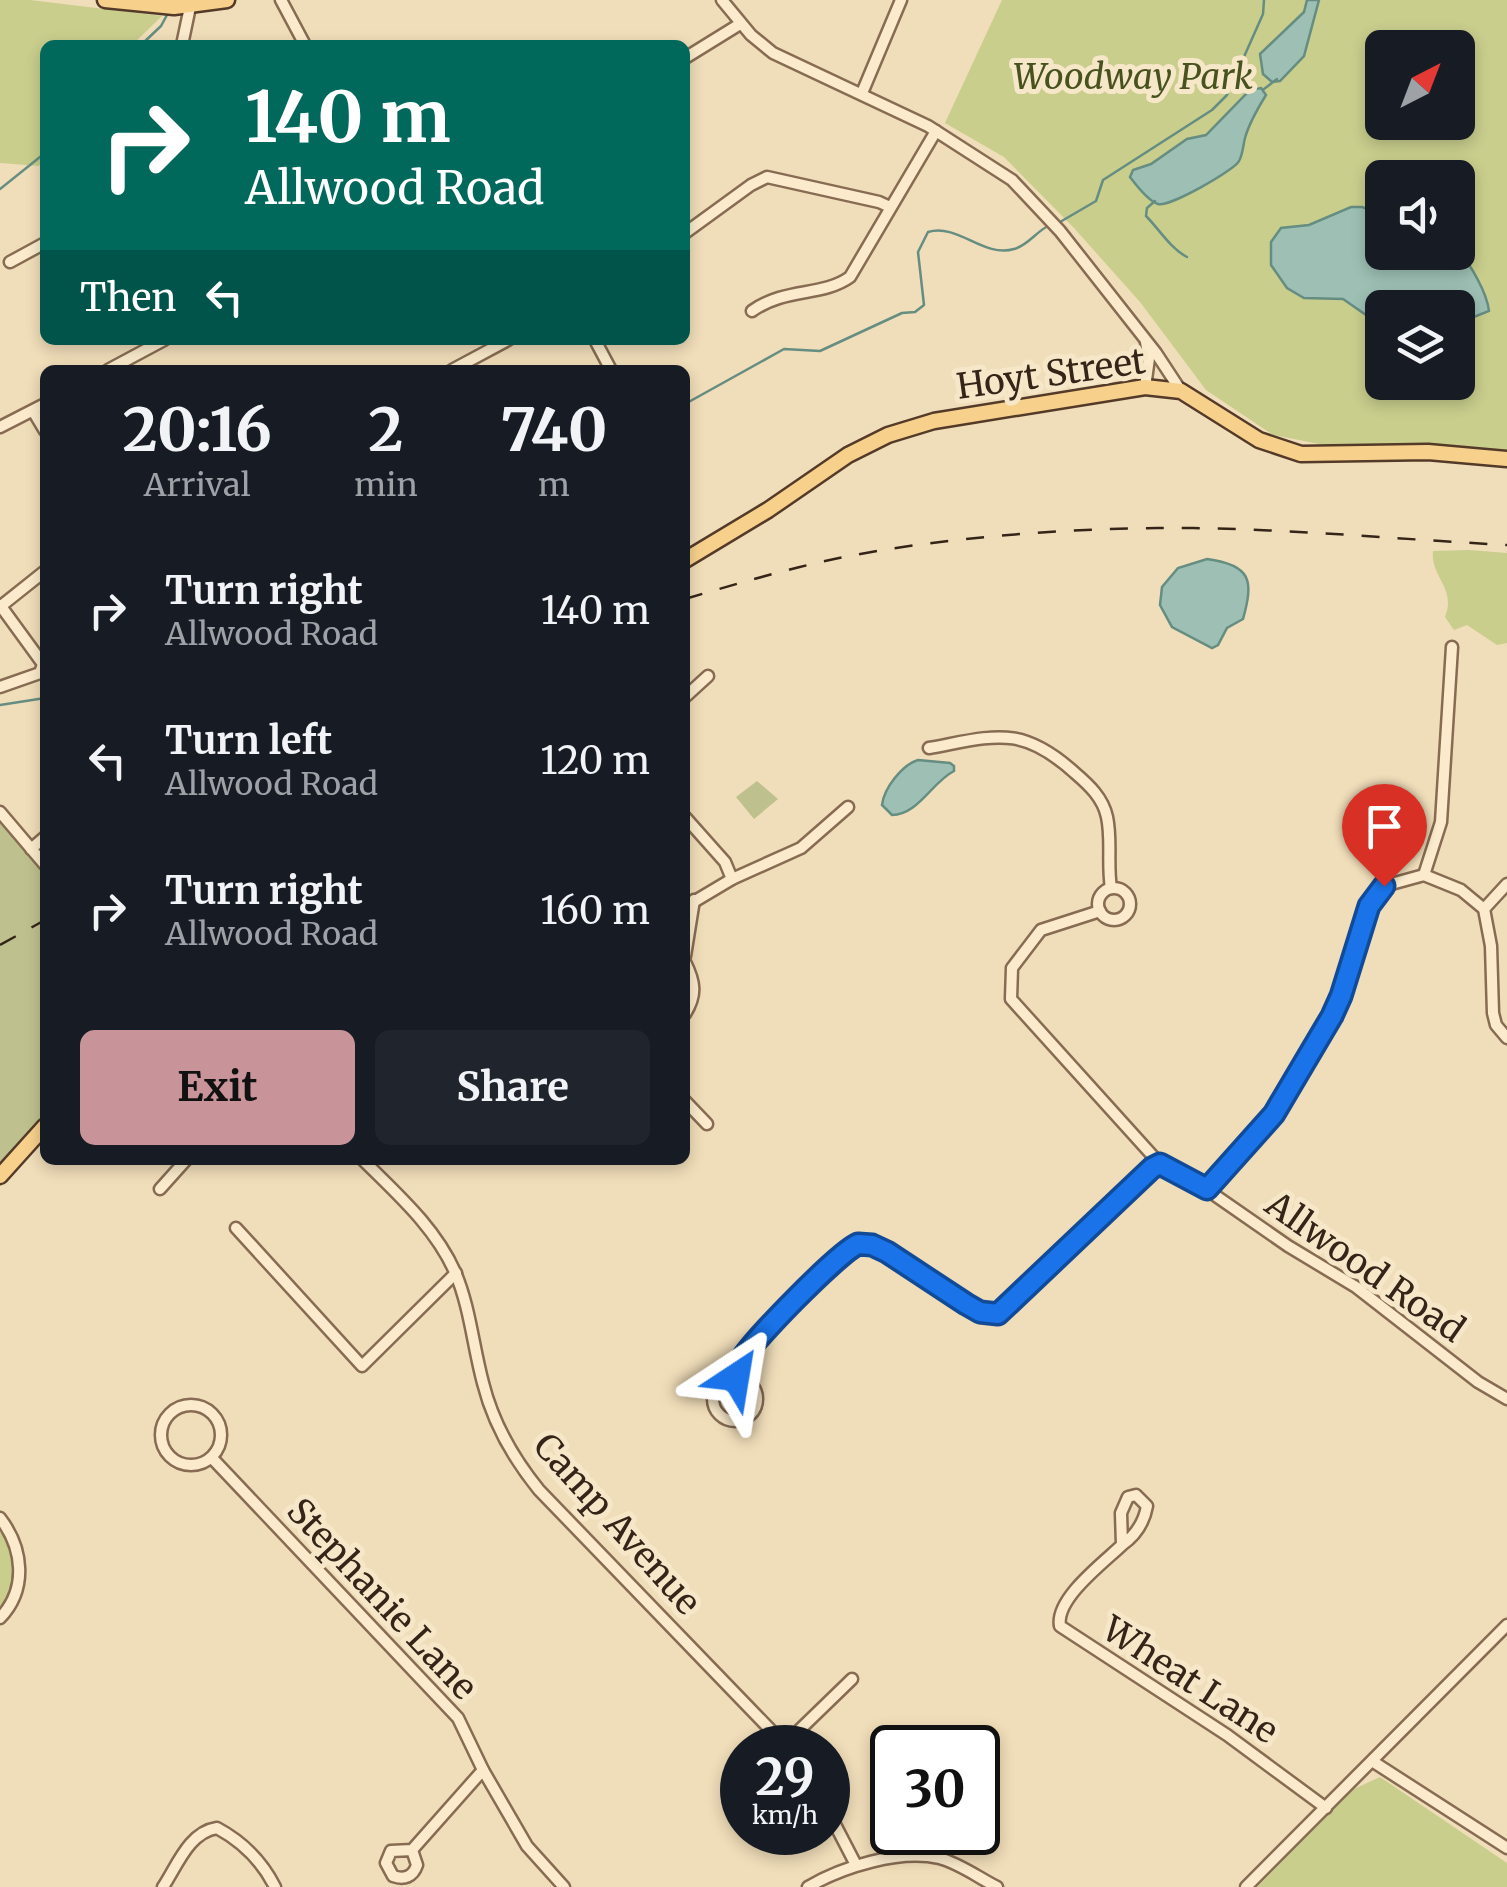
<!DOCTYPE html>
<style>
body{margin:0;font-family:Merriweather,serif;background:#20242c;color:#f1f3f6;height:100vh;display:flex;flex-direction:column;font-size:38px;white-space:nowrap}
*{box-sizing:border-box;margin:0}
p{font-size:32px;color:#9ea1a6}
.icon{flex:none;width:55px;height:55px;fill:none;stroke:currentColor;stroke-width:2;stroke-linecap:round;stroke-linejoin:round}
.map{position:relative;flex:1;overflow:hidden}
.side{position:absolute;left:40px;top:365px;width:650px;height:800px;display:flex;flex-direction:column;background:#171b24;border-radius:15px;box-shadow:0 5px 15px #0003}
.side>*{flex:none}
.guide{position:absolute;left:40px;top:40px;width:650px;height:305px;border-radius:15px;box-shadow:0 5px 15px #0003;background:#00695c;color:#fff;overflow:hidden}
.needle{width:65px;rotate:42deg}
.tools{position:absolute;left:1365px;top:30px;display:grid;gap:20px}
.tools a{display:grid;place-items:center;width:110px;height:110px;border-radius:15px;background:#171b24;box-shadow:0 5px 15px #0003;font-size:50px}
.speed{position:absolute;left:720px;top:1725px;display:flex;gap:20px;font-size:50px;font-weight:700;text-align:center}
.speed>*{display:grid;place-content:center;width:130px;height:130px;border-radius:50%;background:#171b24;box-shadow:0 5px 15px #0003;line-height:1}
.speed small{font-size:25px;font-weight:400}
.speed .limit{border:5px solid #111;border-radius:15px;background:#fff;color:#111}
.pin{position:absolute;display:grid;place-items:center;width:85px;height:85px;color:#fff;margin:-102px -42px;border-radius:50% 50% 50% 0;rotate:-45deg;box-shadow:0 0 10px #0007}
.pin .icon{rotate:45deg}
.me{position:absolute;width:110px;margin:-55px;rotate:33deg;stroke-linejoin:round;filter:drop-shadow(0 0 8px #0008)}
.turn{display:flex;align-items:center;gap:35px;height:210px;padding:0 40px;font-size:45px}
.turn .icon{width:130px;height:130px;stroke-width:2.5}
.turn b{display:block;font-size:70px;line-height:85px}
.then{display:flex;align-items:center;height:95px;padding:0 40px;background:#0003;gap:20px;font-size:38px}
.eta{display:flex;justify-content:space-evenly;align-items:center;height:170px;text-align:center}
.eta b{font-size:60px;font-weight:700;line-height:70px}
.action{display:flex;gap:20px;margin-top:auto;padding:20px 40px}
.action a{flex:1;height:115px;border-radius:15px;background:#c99499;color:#111;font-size:40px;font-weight:700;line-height:115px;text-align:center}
.action a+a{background:#20242c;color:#f1f3f6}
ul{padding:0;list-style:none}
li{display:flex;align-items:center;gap:30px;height:150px;padding:0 40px}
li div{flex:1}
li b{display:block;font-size:38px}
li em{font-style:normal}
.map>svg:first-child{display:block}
</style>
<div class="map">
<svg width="1507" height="1887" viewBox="0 0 1507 1887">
<rect width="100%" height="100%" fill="#f0ddb9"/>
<g fill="#c9ce8d" fill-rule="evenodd">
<polygon points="0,0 30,0 162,16 132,45 45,45 45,156 39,166 0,163"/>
<path d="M1002,0H1507V453L1455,447H1335L1273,435L1206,390L1140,302L1074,228L1004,157L945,123ZM1382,48H1458V122H1382ZM1382,178H1458V252H1382ZM1382,308H1458V382H1382Z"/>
<path d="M1469,550L1507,553V643L1497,645L1467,625L1454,630L1445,617C1457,589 1430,576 1433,551Z"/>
<path d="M0,1532C18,1555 18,1587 0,1611Z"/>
<polygon points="1380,1777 1507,1863 1507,1887 1257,1887 1354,1789"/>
</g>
<g fill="#bec18d">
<polygon points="757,781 778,799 754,819 736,797"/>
<polygon points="0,820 45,870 45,1113 0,1169"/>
</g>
<g fill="#9ec0b4" stroke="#668d81" stroke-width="2.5">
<polygon points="1307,0 1319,0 1304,56 1280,81 1272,82 1263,74 1260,54 1304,12"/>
<path d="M1261,88L1266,95C1258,108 1249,123 1245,138C1243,145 1243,154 1239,161C1235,170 1168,208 1158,204C1149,201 1136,185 1130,177L1133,170L1151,164L1187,139L1206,135L1250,90Z"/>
<path d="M1351,207H1362L1382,214V252H1458V250C1471,265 1487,293 1489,311L1474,317L1461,312L1448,298L1428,307L1382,308V326L1343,299L1304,298L1287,288L1271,265V242L1281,228L1309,225Z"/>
<path d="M1207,559C1251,565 1254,580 1243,619L1227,628L1218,645L1212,648L1172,627L1160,605L1162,587L1178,568Z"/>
<path d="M918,760L950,763L954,766V771C932,782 918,815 892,815L882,805C884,788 902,765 918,760Z"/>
</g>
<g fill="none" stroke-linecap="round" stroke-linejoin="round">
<g stroke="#668d81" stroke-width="2.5">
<polyline points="141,45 161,26 167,15"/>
<polyline points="1264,89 1277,79"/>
<polyline points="0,189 45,153"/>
<path d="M1155,201L1147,208L1146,216C1159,229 1170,248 1187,257"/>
<polyline points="1060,222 1096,201 1103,180 1212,110 1227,95 1263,14 1264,0"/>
<path d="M685,404L784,349L820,351L902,313L915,312L924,305L918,252L928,232C958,223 983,258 1014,249C1027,246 1036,232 1048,226"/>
<polyline points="0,705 45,698"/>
</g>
<g stroke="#876c53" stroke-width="15">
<g id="minor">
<polyline points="281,0 305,45"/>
<polyline points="722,0 751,35 773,53 928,126 1012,180 1060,231 1156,353 1181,391"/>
<polyline points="182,45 190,7"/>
<polyline points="685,58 740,24"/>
<polyline points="862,93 901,0"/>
<polyline points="685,233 751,185 767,177 879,202 890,207"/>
<polyline points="10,262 45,243"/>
<path d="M752,311C786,287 822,297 850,277L936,131"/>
<polyline points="595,340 611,370"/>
<polyline points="108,370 164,340"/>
<polyline points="452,370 508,340"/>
<polyline points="1145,387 1149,358 1146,342"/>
<polyline points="33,411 45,431"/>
<polyline points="0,427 45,404"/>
<polyline points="0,605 43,664 40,673 0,687"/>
<polyline points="1,606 45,571"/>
<polyline points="685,697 708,676"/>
<path d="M929,748C995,736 1021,724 1075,773C1089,785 1103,798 1107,817C1112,840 1107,864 1111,888"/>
<polyline points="0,812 45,865"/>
<polyline points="685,817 725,862 732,879"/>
<polyline points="31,849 45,837"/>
<polyline points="1424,875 1441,822 1452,647"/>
<circle cx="1114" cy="904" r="16"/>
<polyline points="685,907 732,879 801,848 848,807"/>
<polyline points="1484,909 1507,884"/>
<polyline points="1100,911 1041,930 1012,968 1011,999 1160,1164 1193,1180 1288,1246 1356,1287 1478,1382 1507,1399"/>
<polyline points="685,956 694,900"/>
<path d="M685,962C695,982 697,995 685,1014"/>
<polyline points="685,1101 707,1124"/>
<path d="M363,1160C397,1194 435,1227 455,1272C470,1307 473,1346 483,1383C493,1423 513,1458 539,1490L788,1748"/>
<polyline points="160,1189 186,1160"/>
<polyline points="1207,1189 1274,1114 1332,1016 1369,906 1384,886 1424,875 1461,890 1484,909 1491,946 1493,1013 1496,1025 1507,1038"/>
<polyline points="236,1228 362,1366 456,1273"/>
<path d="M735,1377L740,1362C760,1339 832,1251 857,1245C865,1243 872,1245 880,1248L966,1304L980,1311L998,1314L1142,1176L1160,1164"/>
<circle cx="735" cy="1399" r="22"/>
<circle cx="191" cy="1435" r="30"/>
<polyline points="212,1458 458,1718 483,1770 527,1846 564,1887"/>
<path d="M0,1518C23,1548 28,1589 0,1618"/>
<path d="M1122,1545C1136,1535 1144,1523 1147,1506L1136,1495L1128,1497L1121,1513L1122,1545C1103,1563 1055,1599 1060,1626L1227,1735L1326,1808"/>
<polyline points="785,1744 852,1679"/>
<polyline points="1372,1761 1507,1848"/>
<polyline points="828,1811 856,1865"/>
<path d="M412,1850L391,1851L386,1863L393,1876C404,1880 413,1877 417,1865L412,1850L483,1770"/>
<path d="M163,1887C177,1866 189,1832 217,1828C243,1842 262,1861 275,1887"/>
<path d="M808,1887C842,1867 900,1849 939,1858C959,1863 979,1878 997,1887"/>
<polyline points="1246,1887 1507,1625"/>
</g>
</g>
<g stroke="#543a28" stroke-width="19">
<g id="major">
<polyline points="105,0 174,7 227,0"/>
<polyline points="685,560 768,510 848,455 888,435 934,421 1145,387 1181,391 1259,440 1301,454 1428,452 1507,459"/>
<polyline points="0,1176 45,1126"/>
</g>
</g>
<use href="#minor" stroke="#fbebcc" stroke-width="10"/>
<use href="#major" stroke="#f7d18c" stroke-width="14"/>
<g stroke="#352519" stroke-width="2.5" stroke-dasharray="18 18" stroke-linecap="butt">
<path d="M685,599C736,584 787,569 839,558C938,538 1057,529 1157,528C1274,527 1391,539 1507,545"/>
<polyline points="0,945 45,920"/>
</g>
</g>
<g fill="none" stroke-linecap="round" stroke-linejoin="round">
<g stroke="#114b97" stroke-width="25">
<path id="route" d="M736,1377C737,1372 737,1367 740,1362C750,1343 838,1253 858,1244L872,1245L887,1252L966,1304L980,1312L998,1314L1152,1168L1160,1164L1207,1189L1274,1114L1332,1016L1341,996L1369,906L1384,886"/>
</g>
<use href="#route" stroke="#1a73e8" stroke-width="18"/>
</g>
<g text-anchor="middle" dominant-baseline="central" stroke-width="10" stroke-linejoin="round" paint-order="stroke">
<g font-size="35" font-style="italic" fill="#48521f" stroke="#f7e7c9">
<text x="1133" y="77">Woodway Park</text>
</g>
<g font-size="35" fill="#352519" stroke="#f7e7c9">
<text transform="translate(1051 374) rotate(-8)">Hoyt Street</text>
<text transform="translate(1365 1267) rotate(35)">Allwood Road</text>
<text transform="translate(617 1524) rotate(48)">Camp Avenue</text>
<text transform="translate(382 1599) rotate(47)">Stephanie Lane</text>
<text transform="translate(1190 1680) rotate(33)">Wheat Lane</text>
</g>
</g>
</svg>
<div class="tools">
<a><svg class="needle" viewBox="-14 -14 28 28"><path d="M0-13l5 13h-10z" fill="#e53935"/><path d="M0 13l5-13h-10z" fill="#9ea1a6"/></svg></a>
<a><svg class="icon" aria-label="sound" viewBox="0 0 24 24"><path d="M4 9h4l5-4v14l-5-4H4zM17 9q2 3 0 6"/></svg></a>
<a><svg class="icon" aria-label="layers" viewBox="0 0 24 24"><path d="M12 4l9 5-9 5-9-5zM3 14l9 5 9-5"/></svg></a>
</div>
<div class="speed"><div>29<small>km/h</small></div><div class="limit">30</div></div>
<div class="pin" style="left:1384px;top:886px;background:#d93025"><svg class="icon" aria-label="arrive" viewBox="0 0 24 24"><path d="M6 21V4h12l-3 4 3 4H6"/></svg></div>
<svg class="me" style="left:736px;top:1377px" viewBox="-20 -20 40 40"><path d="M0-17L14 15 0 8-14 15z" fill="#1a73e8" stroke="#fff" stroke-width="4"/></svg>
<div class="guide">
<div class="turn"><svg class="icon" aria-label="right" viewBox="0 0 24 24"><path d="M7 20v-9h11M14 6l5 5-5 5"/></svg><div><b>140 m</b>Allwood Road</div></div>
<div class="then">Then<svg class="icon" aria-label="left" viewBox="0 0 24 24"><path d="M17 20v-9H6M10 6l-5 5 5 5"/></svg></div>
</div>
<section class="side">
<div class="eta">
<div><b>20:16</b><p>Arrival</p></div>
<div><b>2</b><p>min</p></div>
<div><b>740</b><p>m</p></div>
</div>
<ul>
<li><svg class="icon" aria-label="right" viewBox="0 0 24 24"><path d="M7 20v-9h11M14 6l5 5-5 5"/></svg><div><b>Turn right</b><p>Allwood Road</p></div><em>140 m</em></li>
<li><svg class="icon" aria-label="left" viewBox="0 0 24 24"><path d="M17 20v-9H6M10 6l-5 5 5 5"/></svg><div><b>Turn left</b><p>Allwood Road</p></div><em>120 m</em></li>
<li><svg class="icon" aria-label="right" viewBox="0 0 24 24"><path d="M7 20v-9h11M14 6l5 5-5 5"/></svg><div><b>Turn right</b><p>Allwood Road</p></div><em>160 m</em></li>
</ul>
<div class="action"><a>Exit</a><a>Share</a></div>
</section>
</div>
